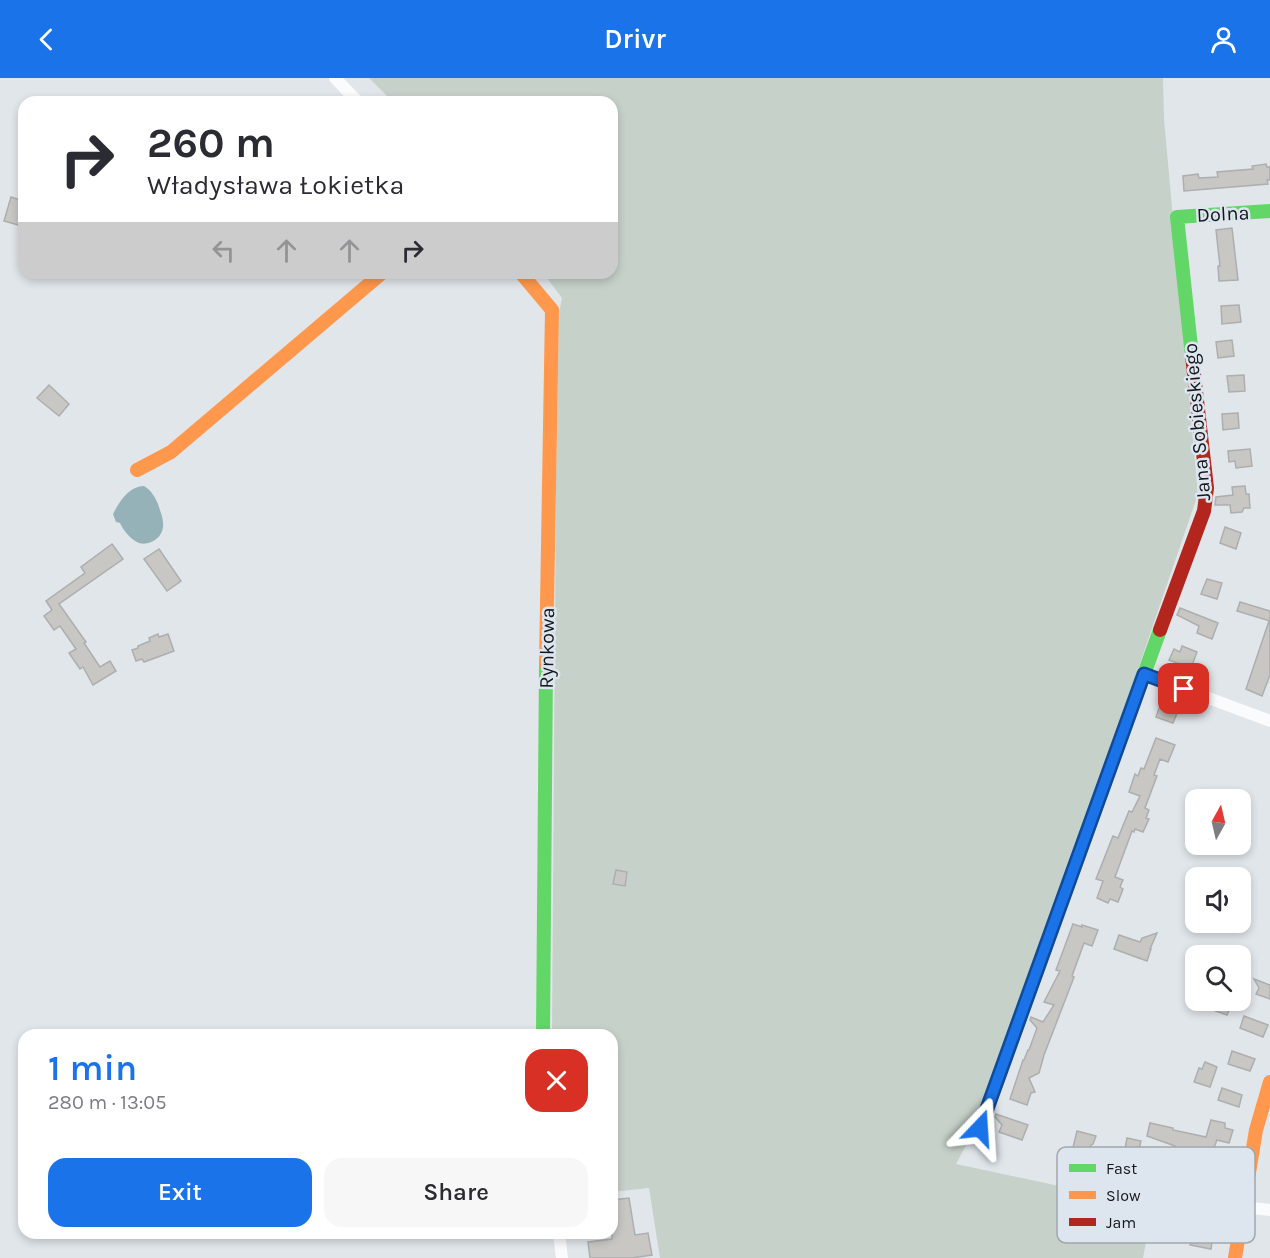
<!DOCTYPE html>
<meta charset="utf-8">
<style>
body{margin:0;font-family:Karla,sans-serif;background:#f7f7f7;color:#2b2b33;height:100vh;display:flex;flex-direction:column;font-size:22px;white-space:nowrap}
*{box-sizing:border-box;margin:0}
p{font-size:20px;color:#7c7c81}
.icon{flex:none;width:33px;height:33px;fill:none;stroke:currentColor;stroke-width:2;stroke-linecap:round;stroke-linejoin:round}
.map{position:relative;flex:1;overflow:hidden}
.sheet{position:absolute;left:18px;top:951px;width:600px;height:210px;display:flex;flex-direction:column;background:#fff;border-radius:18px;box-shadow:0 3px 9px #0003}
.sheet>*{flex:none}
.guide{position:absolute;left:18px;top:18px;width:600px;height:183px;border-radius:18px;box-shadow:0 3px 9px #0003;background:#fff;color:#2b2b33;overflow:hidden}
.needle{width:39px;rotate:8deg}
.tools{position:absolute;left:1185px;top:711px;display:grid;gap:12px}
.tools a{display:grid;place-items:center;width:66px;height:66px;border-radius:12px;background:#fff;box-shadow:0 3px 9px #0003;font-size:30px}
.pin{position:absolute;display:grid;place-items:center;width:51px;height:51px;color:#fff;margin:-26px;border-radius:12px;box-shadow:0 3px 9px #0006}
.me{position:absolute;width:66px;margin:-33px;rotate:20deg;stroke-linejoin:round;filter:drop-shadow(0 0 4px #0008)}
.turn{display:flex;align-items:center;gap:21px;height:126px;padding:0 30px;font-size:27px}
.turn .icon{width:78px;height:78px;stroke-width:2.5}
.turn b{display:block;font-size:42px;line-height:51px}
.lanes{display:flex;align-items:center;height:57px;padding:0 30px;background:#0003;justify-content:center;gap:30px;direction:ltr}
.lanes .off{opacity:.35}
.round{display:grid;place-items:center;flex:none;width:63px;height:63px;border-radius:18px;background:#f7f7f7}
.overview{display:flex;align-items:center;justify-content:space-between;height:102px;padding:0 30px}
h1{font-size:36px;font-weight:600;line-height:45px;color:#1a73e8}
.action{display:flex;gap:12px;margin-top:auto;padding:12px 30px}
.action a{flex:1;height:69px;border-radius:18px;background:#1a73e8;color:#fff;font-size:24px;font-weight:600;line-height:69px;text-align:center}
.action a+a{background:#f7f7f7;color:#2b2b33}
header{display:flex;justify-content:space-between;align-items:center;height:78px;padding:0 30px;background:#1a73e8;color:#fff;font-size:27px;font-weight:600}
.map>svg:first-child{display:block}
</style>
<header><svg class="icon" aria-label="back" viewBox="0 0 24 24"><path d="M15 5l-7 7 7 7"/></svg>Drivr<svg class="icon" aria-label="person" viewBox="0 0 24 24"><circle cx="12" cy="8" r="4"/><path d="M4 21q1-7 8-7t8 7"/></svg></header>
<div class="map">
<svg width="1270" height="1180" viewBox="0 0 1270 1180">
<rect width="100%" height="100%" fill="#e1e6eb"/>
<polygon fill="#c6d1c9" points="369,0 1163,0 1164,41 1198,416 990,1023 956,1086 1153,1128 1143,1180 660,1180 649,1110 612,1114 612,957 552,957 556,402 559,235 562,220 543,195 612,195 612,24 393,24"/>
<path fill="#96b2b9" d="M144,408C151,412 155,419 158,426C160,433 164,441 163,449C162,460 150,468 139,465C131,462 123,452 120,445L116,444L113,436C120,423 128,409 144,408Z"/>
<g fill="#c8c7c4" stroke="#adaeae" stroke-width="1.5">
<polygon points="1266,86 1267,89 1270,89 1270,102 1267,102 1268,106 1184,113 1183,98 1198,96 1199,100 1218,99 1217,94 1253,91 1252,88"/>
<polygon points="11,119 23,123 21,128 24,129 24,142 22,148 4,143"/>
<polygon points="1232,150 1238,202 1219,203 1218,188 1220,188 1216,152"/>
<polygon points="1239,227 1241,244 1222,246 1221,228"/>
<polygon points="1232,262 1234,278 1218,280 1216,264"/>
<polygon points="1244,297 1245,313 1229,314 1227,298"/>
<polygon points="49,307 69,326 59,338 37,320"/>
<polygon points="1238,335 1239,350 1223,352 1222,336"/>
<polygon points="1250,371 1252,388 1236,390 1235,383 1229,384 1228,373"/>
<polygon points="1245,408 1246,416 1249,416 1250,430 1244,430 1242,434 1231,435 1230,427 1215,427 1216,419 1233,417 1232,409"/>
<polygon points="1225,449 1241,455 1236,471 1220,465"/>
<polygon points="112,466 123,481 59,526 86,564 84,565 100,589 110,583 116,593 93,607 83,589 80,591 69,575 76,571 60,548 54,552 44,538 52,532 46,523 85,495 81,489"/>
<polygon points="159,471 181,503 167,513 144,481"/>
<polygon points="1207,501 1222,505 1217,521 1201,516"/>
<polygon points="1240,524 1270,533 1270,543 1237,533"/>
<polygon points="1180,530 1218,545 1212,561 1197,555 1199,548 1177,537"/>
<polygon points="1269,543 1270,544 1270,597 1262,618 1246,611"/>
<polygon points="158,556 159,559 168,556 174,573 144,584 142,581 136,583 132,572 138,570 138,568 150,563 149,560"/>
<polygon points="1182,568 1197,574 1191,590 1169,582 1174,571 1180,574"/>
<polygon points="1162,622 1180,628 1173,645 1156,639"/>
<polygon points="1156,660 1175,667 1168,684 1160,681 1154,697 1157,698 1145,730 1149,732 1146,740 1149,741 1143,754 1135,751 1134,754 1132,753 1115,799 1123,802 1120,809 1123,811 1118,824 1110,821 1108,825 1097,820 1103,803 1096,801 1113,758 1118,760 1129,733 1132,734 1140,718 1129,714 1135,696 1138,698 1141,690 1144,691"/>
<polygon points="616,792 627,794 625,808 613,806"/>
<polygon points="1073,846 1082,849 1082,847 1098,852 1092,868 1084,865 1072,898 1074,899 1044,977 1039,995 1029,1000 1035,1014 1031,1015 1027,1027 1010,1021 1023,982 1024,982 1028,972 1029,972 1037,950 1030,942 1031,939 1043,944 1054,927 1044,924 1060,893 1056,892"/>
<polygon points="1157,855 1150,871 1151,871 1147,883 1114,871 1119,857 1140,864 1142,860"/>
<polygon points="1254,901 1270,907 1270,921 1256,916 1259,910"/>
<polygon points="1216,922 1226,922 1232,925 1227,937 1213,932"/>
<polygon points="1244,938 1268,947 1263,959 1240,950"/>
<polygon points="1232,973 1255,981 1250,993 1228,986"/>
<polygon points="1205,984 1217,989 1210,1009 1194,1004 1199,990 1202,991"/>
<polygon points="1222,1010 1242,1017 1239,1029 1218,1022"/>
<polygon points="996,1036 1028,1047 1022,1062 999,1054 1002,1047 995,1039"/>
<polygon points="1211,1042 1225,1045 1225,1050 1233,1052 1229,1065 1217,1062 1209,1082 1213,1083 1214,1088 1224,1089 1223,1102 1213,1101 1210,1122 1218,1123 1216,1137 1207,1136 1204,1137 1203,1136 1190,1134 1192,1125 1172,1123 1174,1108 1201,1112 1199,1085 1172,1080 1175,1068 1147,1058 1150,1045 1173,1050 1173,1052 1206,1059"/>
<polygon points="1077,1053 1096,1058 1093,1066 1091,1067 1087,1082 1071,1078"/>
<polygon points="1127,1060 1141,1063 1137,1079 1124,1076"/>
<polygon points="629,1120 635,1157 648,1155 652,1177 632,1180 590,1180 588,1164 612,1161 612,1122"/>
<polygon points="1192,1153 1213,1156 1211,1171 1190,1167"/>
</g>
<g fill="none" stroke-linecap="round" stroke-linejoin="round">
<g stroke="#fafbfc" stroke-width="12">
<polyline points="335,0 358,24"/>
<polyline points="1144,596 1270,643"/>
<polyline points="1243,1129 1270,1132"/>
<polyline points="559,1155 562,1180"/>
</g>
<g stroke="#63d668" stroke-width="14">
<polyline points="1192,278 1177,139 1270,133"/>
<polyline points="543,957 546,586"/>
<polyline points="980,1050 1160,552"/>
</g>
<g stroke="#ff974d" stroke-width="14">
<polyline points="521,195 552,232 546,586"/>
<polyline points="137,392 171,374 382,195"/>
<polyline points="1235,1180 1256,1052 1270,1004"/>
</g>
<polyline stroke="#b3261e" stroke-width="14" points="1160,552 1204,433 1207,410 1192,278"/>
</g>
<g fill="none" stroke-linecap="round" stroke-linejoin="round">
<g stroke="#114b97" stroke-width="15">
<polyline id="route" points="980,1050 1144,596 1184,611"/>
</g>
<use href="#route" stroke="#1a73e8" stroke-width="10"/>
</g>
<g text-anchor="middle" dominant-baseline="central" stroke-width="5" stroke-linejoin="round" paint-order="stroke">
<g font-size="20" fill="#14171b" stroke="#dde5ef">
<text transform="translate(1223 136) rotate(-3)">Dolna</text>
<text transform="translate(1197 344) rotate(-95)">Jana Sobieskiego</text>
<text transform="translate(547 570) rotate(-89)">Rynkowa</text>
</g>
</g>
<rect x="1057" y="1069" width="198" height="96" rx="9" fill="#dde5ef" stroke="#a1a7af" stroke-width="1.5"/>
<rect x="1069" y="1086" width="27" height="8" fill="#63d668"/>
<rect x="1069" y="1113" width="27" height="8" fill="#ff974d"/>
<rect x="1069" y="1140" width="27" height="8" fill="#b3261e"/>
<g font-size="16" fill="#14171b">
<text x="1106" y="1096">Fast</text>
<text x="1106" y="1123">Slow</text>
<text x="1106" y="1150">Jam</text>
</g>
</svg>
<div class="tools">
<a><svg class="needle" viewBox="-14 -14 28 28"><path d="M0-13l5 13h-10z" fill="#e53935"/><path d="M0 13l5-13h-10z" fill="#7c7c81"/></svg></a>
<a><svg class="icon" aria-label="sound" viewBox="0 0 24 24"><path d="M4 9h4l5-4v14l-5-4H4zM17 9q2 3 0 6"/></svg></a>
<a><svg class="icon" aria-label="search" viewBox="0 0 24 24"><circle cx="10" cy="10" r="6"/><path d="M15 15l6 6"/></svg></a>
</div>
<div class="pin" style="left:1184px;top:611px;background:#d93025"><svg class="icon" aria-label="arrive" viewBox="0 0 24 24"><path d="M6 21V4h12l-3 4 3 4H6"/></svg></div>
<svg class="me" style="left:980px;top:1050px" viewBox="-20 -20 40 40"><path d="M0-17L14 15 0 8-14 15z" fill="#1a73e8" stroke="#fff" stroke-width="4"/></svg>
<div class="guide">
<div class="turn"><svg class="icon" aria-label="right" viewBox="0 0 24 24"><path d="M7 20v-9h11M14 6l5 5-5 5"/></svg><div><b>260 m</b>Władysława Łokietka</div></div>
<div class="lanes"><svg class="icon off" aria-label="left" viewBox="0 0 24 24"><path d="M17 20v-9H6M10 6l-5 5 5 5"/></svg><svg class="icon off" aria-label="ahead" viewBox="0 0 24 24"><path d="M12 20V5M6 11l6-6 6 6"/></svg><svg class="icon off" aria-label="ahead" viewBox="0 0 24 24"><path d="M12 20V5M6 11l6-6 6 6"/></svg><svg class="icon" aria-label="right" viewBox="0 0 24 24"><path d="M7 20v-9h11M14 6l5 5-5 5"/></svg></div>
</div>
<section class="sheet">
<div class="overview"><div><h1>1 min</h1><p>280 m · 13:05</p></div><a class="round" style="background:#d93025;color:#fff"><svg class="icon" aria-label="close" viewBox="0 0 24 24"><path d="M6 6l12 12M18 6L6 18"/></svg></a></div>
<div class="action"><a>Exit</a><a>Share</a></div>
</section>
</div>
